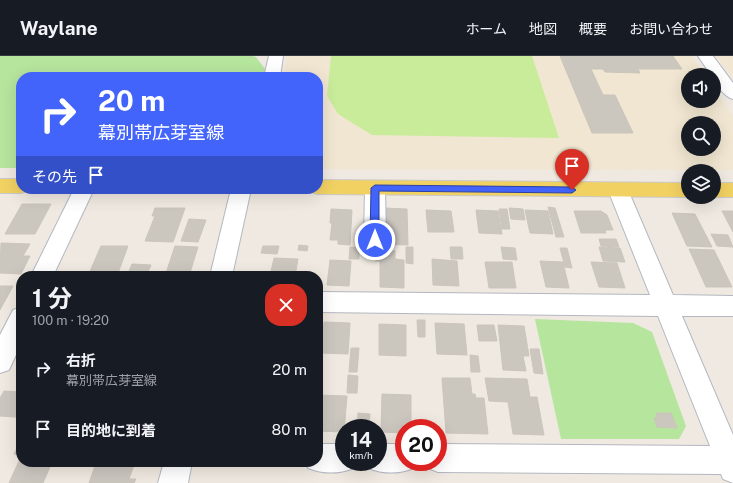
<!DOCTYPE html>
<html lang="ja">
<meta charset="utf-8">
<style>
body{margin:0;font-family:"Public Sans","Noto Sans JP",sans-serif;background:#20242c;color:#f1f3f6;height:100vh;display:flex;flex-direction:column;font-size:15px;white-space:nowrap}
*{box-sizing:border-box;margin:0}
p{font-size:13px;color:#9ea1a6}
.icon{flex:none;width:22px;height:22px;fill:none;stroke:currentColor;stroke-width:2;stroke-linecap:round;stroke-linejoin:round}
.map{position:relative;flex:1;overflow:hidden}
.sheet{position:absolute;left:16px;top:215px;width:307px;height:196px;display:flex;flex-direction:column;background:#171b24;border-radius:16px;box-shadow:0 4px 16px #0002}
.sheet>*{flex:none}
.top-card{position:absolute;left:16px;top:16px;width:307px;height:122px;border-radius:16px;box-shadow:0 4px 16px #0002;background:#4264fb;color:#fff;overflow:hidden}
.fabs{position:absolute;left:681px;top:12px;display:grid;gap:8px}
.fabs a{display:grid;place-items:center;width:40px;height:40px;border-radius:50%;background:#171b24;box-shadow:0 4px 16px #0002;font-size:20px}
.speed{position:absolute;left:335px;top:363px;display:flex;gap:8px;font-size:20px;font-weight:700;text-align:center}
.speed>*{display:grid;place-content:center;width:52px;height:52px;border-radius:50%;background:#171b24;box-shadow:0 4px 16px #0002;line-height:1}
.speed small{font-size:10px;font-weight:400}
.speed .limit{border:6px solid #d22;background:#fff;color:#111}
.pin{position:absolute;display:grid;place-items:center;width:34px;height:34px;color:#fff;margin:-41px -17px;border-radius:50% 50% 50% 0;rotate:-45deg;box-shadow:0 0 4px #0007}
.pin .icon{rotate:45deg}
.me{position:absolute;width:44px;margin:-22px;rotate:0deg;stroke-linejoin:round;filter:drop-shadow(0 0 3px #0008)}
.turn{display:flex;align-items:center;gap:14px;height:84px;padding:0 16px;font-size:18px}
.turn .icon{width:52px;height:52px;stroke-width:2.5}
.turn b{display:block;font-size:28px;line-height:34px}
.then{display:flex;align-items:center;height:38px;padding:0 16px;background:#0003;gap:8px;font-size:15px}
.round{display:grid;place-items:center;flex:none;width:42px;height:42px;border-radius:16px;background:#20242c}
.overview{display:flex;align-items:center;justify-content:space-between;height:68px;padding:0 16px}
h1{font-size:24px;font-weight:700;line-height:30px}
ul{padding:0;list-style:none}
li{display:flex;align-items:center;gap:12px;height:60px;padding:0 16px}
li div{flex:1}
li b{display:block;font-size:15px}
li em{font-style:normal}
header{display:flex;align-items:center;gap:24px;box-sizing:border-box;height:56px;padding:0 20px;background:#171b24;border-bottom:1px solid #363941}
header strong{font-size:19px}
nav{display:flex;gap:22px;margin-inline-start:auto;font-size:14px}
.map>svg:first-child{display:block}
</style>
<header>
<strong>Waylane</strong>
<nav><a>ホーム</a><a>地図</a><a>概要</a><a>お問い合わせ</a></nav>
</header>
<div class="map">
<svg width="733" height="427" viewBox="0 0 733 427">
<rect width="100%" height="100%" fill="#efe9e1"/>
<g fill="#f0e6d1" fill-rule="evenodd">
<path d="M287,0H692L705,19H688V45H714V33L733,60V114L318,113V21H283ZM688,67H714V93H688Z"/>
<polygon points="716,0 733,0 733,22"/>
</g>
<g fill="#b6e59e">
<polygon points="0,0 252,0 256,1 265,13 263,21 21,21 21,112 0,112"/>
<polygon points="535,263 633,267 652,276 686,370 679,383 561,383"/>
</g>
<polygon fill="#c9ec9a" points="331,0 532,0 559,82 372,79 338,58 327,40"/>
<g fill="#cbc7bf" stroke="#cbc5ba">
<polygon points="560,0 673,0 682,13 638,13 640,17 605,16 603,13 591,13 603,39 615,39 633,77 592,77"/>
<polygon points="22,148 51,148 35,178 5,178"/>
<polygon points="548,151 555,152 564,181 556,181"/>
<polygon points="155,152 185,152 173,186 145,185 155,160 152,160"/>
<polygon points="383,152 407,153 408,189 383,188"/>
<polygon points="509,152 523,153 525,164 511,163"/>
<polygon points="331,153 352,154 350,189 338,188 338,184 330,184 332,167 330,167"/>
<polygon points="499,153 507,153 510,173 502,173"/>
<polygon points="426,154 451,155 454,176 428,176"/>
<polygon points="476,154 498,155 502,178 479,177"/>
<polygon points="525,154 548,155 553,178 530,177"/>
<polygon points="574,155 601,155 607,159 613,174 605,174 606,177 581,177"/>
<polygon points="722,155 733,155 733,176"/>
<polygon points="672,157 695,158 712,191 687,190"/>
<polygon points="189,163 206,164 198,186 181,185"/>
<polygon points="711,178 728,179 733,191 717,190"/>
<polygon points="599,183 616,183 619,191 601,190"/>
<polygon points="1,187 30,188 23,200 30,200 21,218 0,217"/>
<polygon points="299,189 308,190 307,195 298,194"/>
<polygon points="101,190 128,190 117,220 88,220"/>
<polygon points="175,190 198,191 189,220 165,220"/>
<polygon points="263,190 279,190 277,198 261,197"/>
<polygon points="350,191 359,192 359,203 349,203"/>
<polygon points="406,191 413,191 413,208 406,207"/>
<polygon points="450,191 462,191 463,203 451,203"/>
<polygon points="501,191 515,192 517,204 503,203"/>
<polygon points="599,191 620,192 625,206 603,205"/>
<polygon points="560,192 567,192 572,212 565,211"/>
<polygon points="689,193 714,194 732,231 706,231"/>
<polygon points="376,194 395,195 395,203 404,204 404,232 380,231 380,205 375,205"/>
<polygon points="274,202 298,203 295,220 270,220"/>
<polygon points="432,203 457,205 459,230 433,229"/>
<polygon points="330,204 351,205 349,230 327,229"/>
<polygon points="540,205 563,206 569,232 546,231"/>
<polygon points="485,206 512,206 516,232 489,232"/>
<polygon points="591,206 617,207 625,232 599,231"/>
<polygon points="132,208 151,209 146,220 127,220"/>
<polygon points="0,230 13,230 0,254"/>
<polygon points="417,264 425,264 425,281 418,281"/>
<polygon points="324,266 350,267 348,298 321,297"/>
<polygon points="435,267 464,268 467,299 437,298"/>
<polygon points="379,268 406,269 406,300 379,299"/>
<polygon points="477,269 494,269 497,285 479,285"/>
<polygon points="498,269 524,270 529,300 523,300 526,315 503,314"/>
<polygon points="351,292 359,292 357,316 349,316"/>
<polygon points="530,293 539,293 543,318 534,317"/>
<polygon points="470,299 478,300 480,316 471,316"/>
<polygon points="348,319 358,320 357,337 347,337"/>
<polygon points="442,322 470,322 472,338 475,338 476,342 484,342 488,378 446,377"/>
<polygon points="485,322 527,323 530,341 537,341 544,379 513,378 508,346 489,345"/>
<polygon points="4,335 21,336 21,350 16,361 0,360 0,342"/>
<polygon points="382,338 411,339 411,372 404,372 404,377 381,376"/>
<polygon points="318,339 347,340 344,376 318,375"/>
<polygon points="358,357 370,358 369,372 357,372"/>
<polygon points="656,357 671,357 677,372 657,371 654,362 658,362"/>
<polygon points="21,384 21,399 14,398"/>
<polygon points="20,403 21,406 52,406 43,427 9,427"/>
<polygon points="96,407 134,409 129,423 136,423 134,427 89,427"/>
</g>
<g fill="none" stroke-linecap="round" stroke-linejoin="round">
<g stroke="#b4b7c1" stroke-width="2">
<g id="minor">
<polygon points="269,0 283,0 280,21 264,21"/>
<path d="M698,0H713L733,27V43C725,41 714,28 714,19H711Z"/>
<polygon points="375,125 382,127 385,132 386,184 382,190 375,193 368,190 364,184 365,132 368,127"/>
<polygon points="618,127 625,129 628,134 673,239 733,240 733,260 682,260 733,379 733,427 723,423 721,418 438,416 428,412 426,406 438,406 438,388 710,390 658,260 318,256 318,236 650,239 608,134 611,129"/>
<polygon points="74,133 94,133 53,220 31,220"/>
<polygon points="231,133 251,133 232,220 210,220"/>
<polygon points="21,251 21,288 9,314 0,317 0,279 13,254"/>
<path d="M318,388H344V406H356L354,412C339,418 323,418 308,412L306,406H318Z"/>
<path d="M378,388H404V406H416L414,412C399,418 383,418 368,412L366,406H378Z"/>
<polygon points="164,406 192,406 188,427 158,427"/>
</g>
</g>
<g stroke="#c9c9c9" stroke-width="2">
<g id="major">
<polygon points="0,123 21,123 21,133 29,133 28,135 21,137 0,137"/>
<polygon points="318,124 688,127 689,141 318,138 311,136 309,133 318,133"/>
<polygon points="714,127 733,127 733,141 713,141"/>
</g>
</g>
<use href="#minor" fill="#fff" fill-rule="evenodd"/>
<use href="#major" fill="#f2d163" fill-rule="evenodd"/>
</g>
<polygon fill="#4264fb" stroke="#2b41a3" points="375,129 572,131 576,134 572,137 379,135 379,184 375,187 370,184 371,132"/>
</svg>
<div class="fabs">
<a><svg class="icon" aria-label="sound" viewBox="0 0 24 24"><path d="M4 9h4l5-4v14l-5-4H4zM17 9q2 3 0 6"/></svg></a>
<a><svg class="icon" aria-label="search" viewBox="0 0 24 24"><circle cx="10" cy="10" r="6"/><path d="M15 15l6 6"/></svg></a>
<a><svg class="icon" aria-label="layers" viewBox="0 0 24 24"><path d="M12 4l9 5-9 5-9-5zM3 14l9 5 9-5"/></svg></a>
</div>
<div class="speed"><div>14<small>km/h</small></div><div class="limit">20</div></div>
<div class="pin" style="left:572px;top:134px;background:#d93025"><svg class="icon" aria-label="arrive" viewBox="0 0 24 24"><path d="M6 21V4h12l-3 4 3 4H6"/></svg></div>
<svg class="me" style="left:375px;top:184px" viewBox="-20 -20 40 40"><circle r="17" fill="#4264fb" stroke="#fff" stroke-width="3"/><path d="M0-11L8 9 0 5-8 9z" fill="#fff"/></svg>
<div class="top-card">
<div class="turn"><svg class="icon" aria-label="right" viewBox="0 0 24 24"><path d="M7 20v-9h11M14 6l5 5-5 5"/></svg><div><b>20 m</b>幕別帯広芽室線</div></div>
<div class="then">その先<svg class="icon" aria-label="arrive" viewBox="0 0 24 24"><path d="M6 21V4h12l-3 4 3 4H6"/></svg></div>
</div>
<section class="sheet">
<div class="overview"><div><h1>1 分</h1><p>100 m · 19:20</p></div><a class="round" style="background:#d93025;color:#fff"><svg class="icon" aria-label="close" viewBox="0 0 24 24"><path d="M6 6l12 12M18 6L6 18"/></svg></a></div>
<ul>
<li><svg class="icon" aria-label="right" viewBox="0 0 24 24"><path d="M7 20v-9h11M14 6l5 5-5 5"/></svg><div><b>右折</b><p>幕別帯広芽室線</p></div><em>20 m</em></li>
<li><svg class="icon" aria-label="arrive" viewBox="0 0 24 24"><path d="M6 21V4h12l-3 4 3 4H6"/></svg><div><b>目的地に到着</b></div><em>80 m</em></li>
</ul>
</section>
</div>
